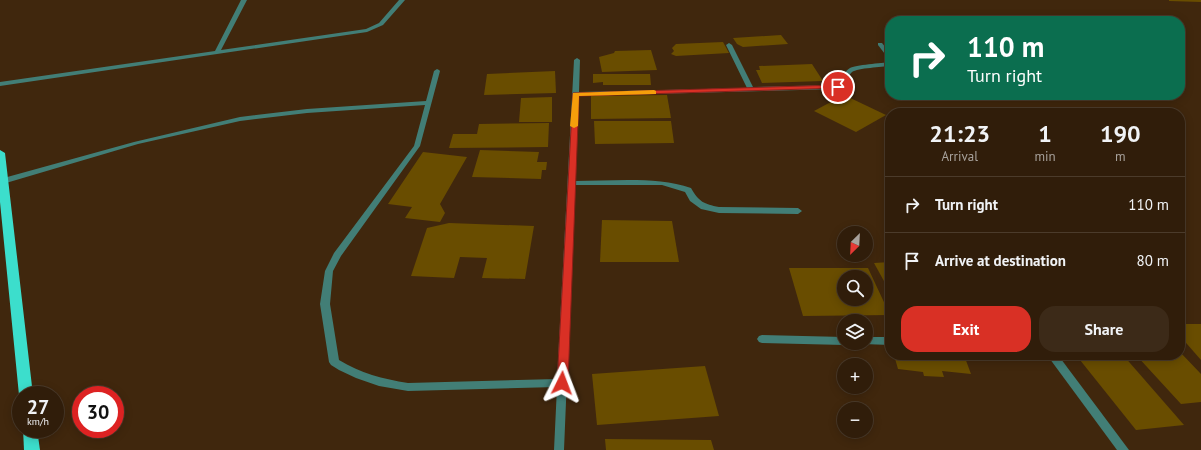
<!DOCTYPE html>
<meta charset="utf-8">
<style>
body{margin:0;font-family:"PT Sans",sans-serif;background:#3c2a18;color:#f1f3f6;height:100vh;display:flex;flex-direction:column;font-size:15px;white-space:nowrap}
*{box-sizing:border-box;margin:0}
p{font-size:13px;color:#a8a29c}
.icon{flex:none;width:22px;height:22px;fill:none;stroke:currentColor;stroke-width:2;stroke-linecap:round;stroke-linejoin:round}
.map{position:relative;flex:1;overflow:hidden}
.side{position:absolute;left:885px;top:108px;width:300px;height:252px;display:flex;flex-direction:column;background:#301d0a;border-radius:16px;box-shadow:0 2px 10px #0003,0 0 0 1px #4b3b2b}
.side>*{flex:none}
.top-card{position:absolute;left:885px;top:16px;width:300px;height:84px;border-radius:16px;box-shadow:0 2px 10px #0003,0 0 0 1px #4b3b2b;background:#0b6e4f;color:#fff;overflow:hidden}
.needle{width:26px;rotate:204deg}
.fabs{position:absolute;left:837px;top:226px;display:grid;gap:8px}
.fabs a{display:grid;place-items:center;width:36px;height:36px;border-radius:50%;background:#301d0a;box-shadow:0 2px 10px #0003,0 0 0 1px #4b3b2b;font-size:20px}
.speed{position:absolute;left:12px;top:386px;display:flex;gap:8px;font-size:20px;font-weight:700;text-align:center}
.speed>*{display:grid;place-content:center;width:52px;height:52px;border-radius:50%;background:#301d0a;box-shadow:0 2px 10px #0003,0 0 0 1px #4b3b2b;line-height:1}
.speed small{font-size:10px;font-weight:400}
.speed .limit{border:6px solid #d22;background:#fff;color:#111}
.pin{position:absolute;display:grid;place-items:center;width:34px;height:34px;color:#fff;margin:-17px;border:2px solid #fff;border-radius:50%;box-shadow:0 1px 4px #0007}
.me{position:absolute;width:44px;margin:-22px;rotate:3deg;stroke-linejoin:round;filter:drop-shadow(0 0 3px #0008)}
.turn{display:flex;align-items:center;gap:14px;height:84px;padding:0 16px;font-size:18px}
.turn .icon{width:52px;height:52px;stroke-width:2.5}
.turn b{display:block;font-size:28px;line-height:34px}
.eta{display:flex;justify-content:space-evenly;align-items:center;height:68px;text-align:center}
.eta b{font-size:24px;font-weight:700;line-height:28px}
.button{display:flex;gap:8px;margin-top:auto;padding:8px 16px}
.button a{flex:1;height:46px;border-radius:16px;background:#d93025;color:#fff;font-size:16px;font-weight:700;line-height:46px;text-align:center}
.button a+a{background:#3c2a18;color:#f1f3f6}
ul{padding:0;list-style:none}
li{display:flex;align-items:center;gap:12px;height:56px;padding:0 16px;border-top:1px solid #4b3b2b}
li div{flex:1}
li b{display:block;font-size:15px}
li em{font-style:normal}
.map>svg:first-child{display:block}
</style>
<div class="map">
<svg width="1201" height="450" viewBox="0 0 1201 450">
<rect width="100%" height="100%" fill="#40270d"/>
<g fill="#694d00" fill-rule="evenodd">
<polygon points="1169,0 1201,0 1201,2 1169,1"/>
<polygon points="781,35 788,44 743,47 737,44 733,38"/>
<polygon points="723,42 729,53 676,56 671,54 674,51 672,48 676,44"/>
<polygon points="651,50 657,70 602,72 599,57 614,53 615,51"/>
<polygon points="812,64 823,81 762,83 756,70 760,70 759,66"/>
<polygon points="555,71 556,93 484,95 487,74"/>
<polygon points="593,74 650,74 651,85 603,85 603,82 593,83"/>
<polygon points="667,95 671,118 591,119 591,96"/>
<polygon points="844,95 886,115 856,132 814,111"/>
<polygon points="552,97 552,122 519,122 521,98"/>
<polygon points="594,121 671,121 674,143 595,144"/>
<polygon points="549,123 548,147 449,148 453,134 477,134 479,124"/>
<polygon points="480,150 539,152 537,162 547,162 546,170 542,170 541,179 472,177"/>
<polygon points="423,152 467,157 440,204 445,213 440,222 405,218 412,207 388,204"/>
<polygon points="602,220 672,221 679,262 600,262"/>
<polygon points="449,223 534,226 525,279 482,278 487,258 460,257 454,278 411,276 427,228"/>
<polygon points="890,262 890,292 874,263"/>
<path d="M789,268H868L890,315L803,316ZM844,277H866V299H844Z"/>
<polygon points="1180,324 1201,324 1201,360 1180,336"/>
<polygon points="1180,352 1201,374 1201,402 1181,404 1136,355 1180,355"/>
<polygon points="894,355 964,355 971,374 942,371 944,377 924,376 923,372 898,369"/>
<polygon points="1076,355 1123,355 1184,425 1136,430"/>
<polygon points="705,366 719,416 597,425 592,374"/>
<polygon points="605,439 711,440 714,450 606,450"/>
</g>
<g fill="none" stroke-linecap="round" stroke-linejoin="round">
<g fill="#427e76" fill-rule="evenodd">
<polygon points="241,0 247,0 221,50 366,29 379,23 399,0 405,0 383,25 367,32 0,86 0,82 215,51"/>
<path d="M729,43L732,45L753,87L836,85C842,81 843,72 850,68C855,65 882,63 890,62V66C882,67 858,68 852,72C846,78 846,86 838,89L578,96L575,181C612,181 656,176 691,188C699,202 704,204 719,207L798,208L802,211L798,214L719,213L701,209L690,201L685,192L662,185H575L564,450H554L557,387L408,391L379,386L356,378L339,370L331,365L329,362L320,304L325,271L334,253L414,146L425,105L307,113L240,121L138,144L6,183L0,182V179L134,142L240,117L307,109L426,101L434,71L437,69L439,70L440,71L420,146L341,256L333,271L330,304L339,360C360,373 383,379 408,383L557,379L574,60L577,58L580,60L579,92L747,88L726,45Z"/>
<polygon points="878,43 882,43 890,53 890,59 888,58 878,45"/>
<polygon points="762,335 844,337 844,343 848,343 844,345 762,343 759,342 757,339 759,336"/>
<polygon points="866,337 890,337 890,345 863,344 866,343"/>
<polygon points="1047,355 1058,355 1129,450 1117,450"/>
</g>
<g fill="#3cdecc" fill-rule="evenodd">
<polygon points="0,150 5,153 33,395 21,395 21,399 19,395 0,202"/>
<polygon points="23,429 37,429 40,450 24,450"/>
</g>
</g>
<polygon fill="#d93025" stroke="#8d1f18" points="838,85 841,87 840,88 579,96 568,383 566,387 562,388 558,387 557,383 573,93"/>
<polygon fill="#f59e0b" points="654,90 656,91 656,94 579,96 578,126 574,128 570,126 573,93"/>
</svg>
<div class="fabs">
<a><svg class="needle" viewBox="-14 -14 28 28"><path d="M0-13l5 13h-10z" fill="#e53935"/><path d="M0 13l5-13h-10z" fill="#a8a29c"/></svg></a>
<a><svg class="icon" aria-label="search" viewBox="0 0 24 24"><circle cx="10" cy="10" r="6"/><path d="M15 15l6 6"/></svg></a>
<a><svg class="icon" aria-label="layers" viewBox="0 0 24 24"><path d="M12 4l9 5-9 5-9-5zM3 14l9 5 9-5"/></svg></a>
<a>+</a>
<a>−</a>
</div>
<div class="speed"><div>27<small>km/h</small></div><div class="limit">30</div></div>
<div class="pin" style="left:838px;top:87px;background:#d93025"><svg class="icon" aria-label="arrive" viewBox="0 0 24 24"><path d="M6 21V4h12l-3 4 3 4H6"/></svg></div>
<svg class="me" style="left:562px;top:383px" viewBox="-20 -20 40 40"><path d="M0-17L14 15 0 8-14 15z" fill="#d93025" stroke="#fff" stroke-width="4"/></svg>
<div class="top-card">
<div class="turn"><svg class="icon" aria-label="right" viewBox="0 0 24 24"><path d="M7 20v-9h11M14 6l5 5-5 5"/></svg><div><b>110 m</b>Turn right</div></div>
</div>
<section class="side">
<div class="eta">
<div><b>21:23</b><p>Arrival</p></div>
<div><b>1</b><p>min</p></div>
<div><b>190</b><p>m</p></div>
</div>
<ul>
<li><svg class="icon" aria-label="right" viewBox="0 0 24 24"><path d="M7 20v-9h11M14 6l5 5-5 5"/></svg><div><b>Turn right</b></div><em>110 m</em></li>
<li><svg class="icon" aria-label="arrive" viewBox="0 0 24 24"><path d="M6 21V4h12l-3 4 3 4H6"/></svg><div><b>Arrive at destination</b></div><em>80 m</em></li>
</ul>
<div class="button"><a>Exit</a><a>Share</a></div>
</section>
</div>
